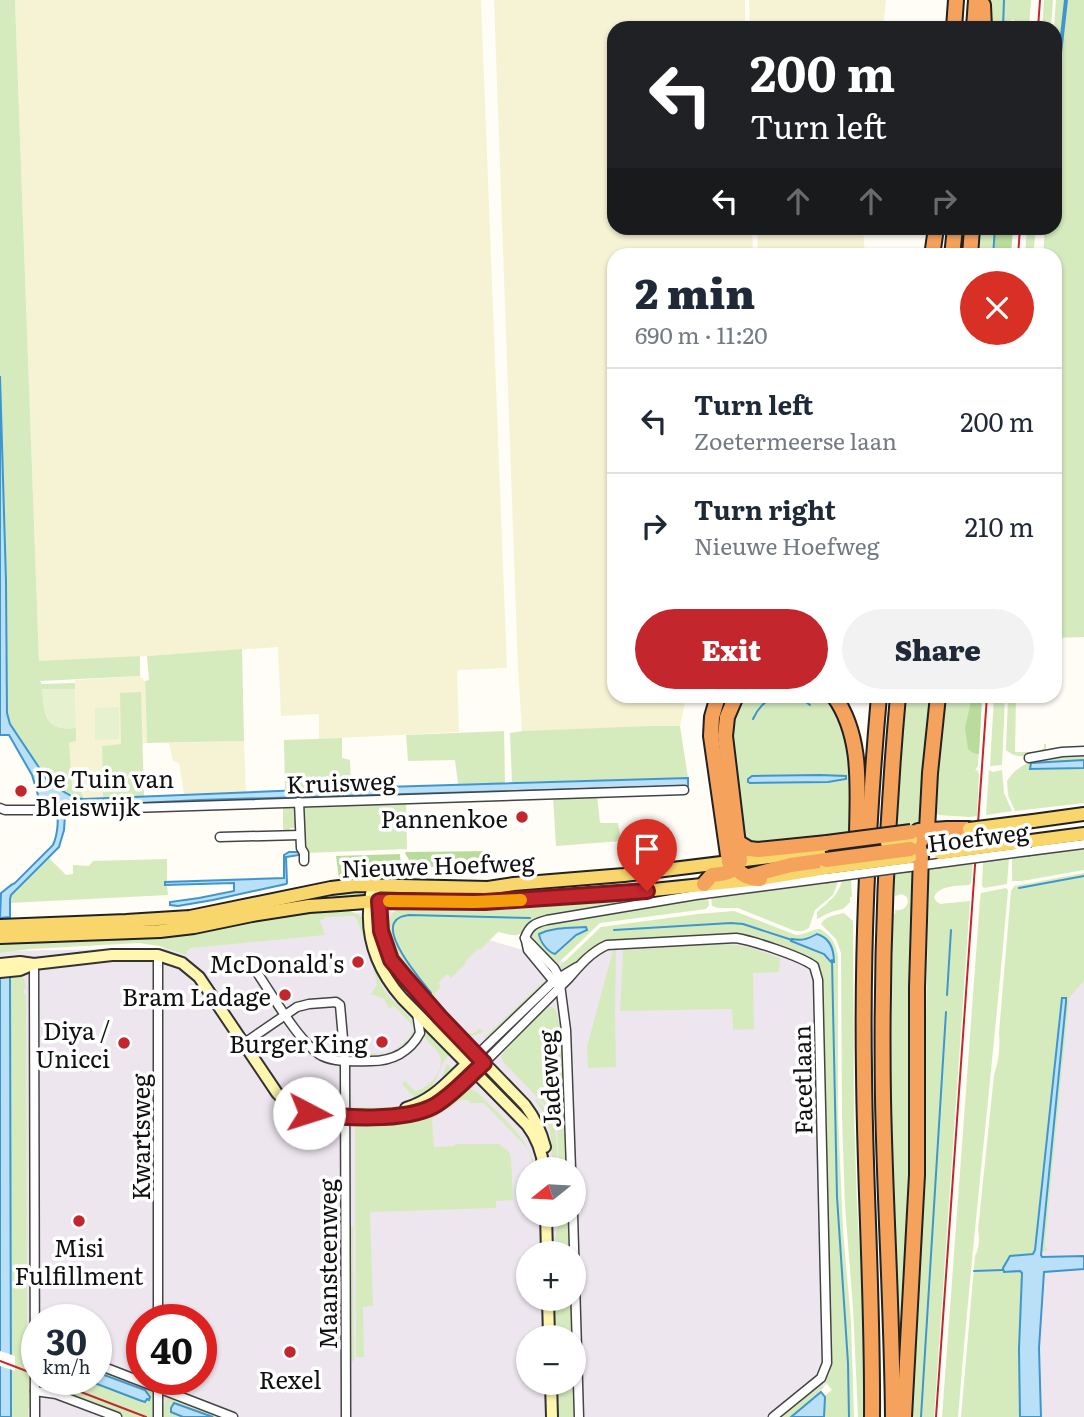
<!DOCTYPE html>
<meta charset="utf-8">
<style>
body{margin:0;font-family:Literata,serif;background:#f2f2f3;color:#1f2937;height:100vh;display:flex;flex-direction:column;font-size:26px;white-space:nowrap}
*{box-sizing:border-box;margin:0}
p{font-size:23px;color:#747a83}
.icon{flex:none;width:38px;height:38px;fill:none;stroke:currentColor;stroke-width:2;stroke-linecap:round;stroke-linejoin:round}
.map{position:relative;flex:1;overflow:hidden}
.sheet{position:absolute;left:607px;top:248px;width:455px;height:455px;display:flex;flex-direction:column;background:#fff;border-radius:21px;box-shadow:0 2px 5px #0004}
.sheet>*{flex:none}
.banner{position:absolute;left:607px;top:21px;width:455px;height:214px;border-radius:21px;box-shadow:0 2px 5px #0004;background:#202124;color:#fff;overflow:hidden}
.needle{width:46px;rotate:252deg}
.controls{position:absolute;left:516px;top:1157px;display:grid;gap:14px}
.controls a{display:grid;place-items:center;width:70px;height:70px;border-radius:50%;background:#fff;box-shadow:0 2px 5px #0004;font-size:35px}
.speed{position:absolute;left:21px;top:1304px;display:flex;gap:14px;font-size:35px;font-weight:700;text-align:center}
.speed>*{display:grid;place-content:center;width:91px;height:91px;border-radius:50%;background:#fff;box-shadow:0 2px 5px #0004;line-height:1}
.speed small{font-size:18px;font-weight:400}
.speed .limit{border:10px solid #d22;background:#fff;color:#111}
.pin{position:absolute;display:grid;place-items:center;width:60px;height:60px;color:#fff;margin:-72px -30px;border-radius:50% 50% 50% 0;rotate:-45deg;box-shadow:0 0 7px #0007}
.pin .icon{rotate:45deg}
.me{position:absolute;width:77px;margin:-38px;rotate:95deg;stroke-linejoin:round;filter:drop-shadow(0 0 5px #0008)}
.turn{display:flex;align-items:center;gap:24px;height:147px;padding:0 28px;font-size:32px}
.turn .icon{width:91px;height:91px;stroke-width:2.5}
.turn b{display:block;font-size:49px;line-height:60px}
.lanes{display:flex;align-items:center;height:66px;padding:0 28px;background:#0003;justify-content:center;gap:35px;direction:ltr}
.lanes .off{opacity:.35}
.round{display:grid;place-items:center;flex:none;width:74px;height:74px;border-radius:37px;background:#f2f2f3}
.overview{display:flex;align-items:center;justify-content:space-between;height:119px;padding:0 28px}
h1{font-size:42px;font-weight:800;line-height:52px}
.cta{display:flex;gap:14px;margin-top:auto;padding:14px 28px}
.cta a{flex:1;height:80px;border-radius:42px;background:#c4262e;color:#fff;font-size:28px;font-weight:800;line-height:80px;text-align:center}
.cta a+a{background:#f2f2f3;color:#1f2937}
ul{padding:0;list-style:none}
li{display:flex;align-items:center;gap:21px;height:105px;padding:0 28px;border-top:2px solid #e0e1e3}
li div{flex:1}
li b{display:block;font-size:26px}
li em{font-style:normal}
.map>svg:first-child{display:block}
</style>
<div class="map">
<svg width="1084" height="1417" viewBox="0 0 1084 1417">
<rect width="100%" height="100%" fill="#fffdf5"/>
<g fill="#eee6ef" fill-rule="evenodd">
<polygon points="1084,878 1084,1417 978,1417"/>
<path d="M394,912L567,963L589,944L749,932L824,959L833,1379L786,1417H0V951L181,948L328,913ZM528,1169H574V1214H528ZM528,1253H574V1298H528ZM37,1320H96V1379H37ZM142,1320H201V1379H142ZM528,1337H574V1382H528Z"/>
</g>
<g fill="#f6f3d4">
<polygon points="15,0 481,0 507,668 459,670 457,672 459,732 319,739 319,714 281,716 278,647 147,656 39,662"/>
<polygon points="494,0 745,0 745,28 614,28 614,228 752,228 753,255 614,256 614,696 686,697 680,726 522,731 518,669"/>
<polygon points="749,0 886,0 883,28 750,28"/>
<polygon points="757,228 863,228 865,255 758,255"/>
<polygon points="140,676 145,681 147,743 102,746 103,798 84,799 78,786 72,785 69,754 69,743 76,741 75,680"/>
<polygon points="244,741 246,792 184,794 179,763 173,761 169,743"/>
</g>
<g fill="#d5ebbd" fill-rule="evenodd">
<path d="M0,0H15L39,661L140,656V676L40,681L42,684L75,683V689L43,690C43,703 43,722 58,727C63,729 70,728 76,728V741L69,743L72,785H78L84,799C46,794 29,753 10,724L7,713L6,581L0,376Z"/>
<polygon points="990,0 1031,0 1029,28 1024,28 1012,19 1011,28 989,28"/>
<polygon points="1044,0 1053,0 1051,28 1042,28"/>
<polygon points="1056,0 1065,0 1055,90 1054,28"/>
<polygon points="1067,0 1084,0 1084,637 1055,638 1055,256 1043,256 1045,228 1055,228 1055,107"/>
<polygon points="979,228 994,228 992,255 977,255"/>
<polygon points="1027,228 1036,228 1033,255 1025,255"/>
<polygon points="242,649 244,741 147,743 145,681 149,680 147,656"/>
<polygon points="141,692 144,797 103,798 102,746 121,744 120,693"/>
<path d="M825,696C857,732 851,790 852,835L757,846L747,840L745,836C742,820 740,803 738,787C733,757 725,723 744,697ZM840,775L846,776V779L828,782L750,783V779Z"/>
<polygon points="906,697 934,697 924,828 896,830"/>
<polygon points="945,697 982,697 978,766 975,771 978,770 978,773 979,774 977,816 970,817 938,815 935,811"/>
<polygon points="994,697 1005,697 1002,765 990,766"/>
<path d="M1008,697H1016L1015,752H1038L1044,748V744H1046V751C1033,755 1017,761 1006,750Z"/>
<polygon points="651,726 680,726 688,778 512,782 510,733 522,731"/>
<polygon points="504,731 505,783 458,784 455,760 408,761 406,735"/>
<polygon points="342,738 342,758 350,760 351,788 285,791 284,740"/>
<path d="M1084,754V760L1031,763L1032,770L1084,768V803L1015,811L1008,795L1007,781C1023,755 1057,756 1084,754Z"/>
<polygon points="989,770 993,772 1002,770 1004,793 1012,811 986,815"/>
<polygon points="597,795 600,823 618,823 621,841 556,846 553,797"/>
<polygon points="406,803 407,849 306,853 304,847 302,808"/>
<polygon points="283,808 297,808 298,833 295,833 295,828 290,828 290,833 283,832"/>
<polygon points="1084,849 1084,870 1022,881 1012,881 1012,858"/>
<polygon points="48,857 66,875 73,874 73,865 89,866 93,861 167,859 167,882 165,882 165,885 167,885 168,895 9,903 11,895"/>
<polygon points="1009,858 1007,884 984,888 982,886 983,861"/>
<path d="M973,863L971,883L969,885C956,886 940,885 934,897L936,901L940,904L970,901L934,1417H909L922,1198L929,878L930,867L938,868Z"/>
<path d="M915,870V1115L902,1396L891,1106L893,914H895V910C902,911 907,908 908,901L907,897L902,894L895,896V892H894L895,874Z"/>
<path d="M1084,873V981L1069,998L1045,1244L1047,1251L1041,1252L1066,1002L1035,1250L1033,1254L1010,1256L1003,1268L1004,1272H1022L1019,1349L1020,1417H961L975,1256C979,1249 980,1238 978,1230L994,1075C999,1060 1000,1048 999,1033L1011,891L1014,886Z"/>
<polygon points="839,879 833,895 815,910 809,928 803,931 795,931 738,908 718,908 712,906 711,896"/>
<path d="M851,880L852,897H850V902L843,909L831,912L817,919V912C828,902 838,896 842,881Z"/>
<path d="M1006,888L1008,890C993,1066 972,1241 958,1417H942L980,900L981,893Z"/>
<polygon points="362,890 364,894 362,897 280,904 298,898"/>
<path d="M698,891L536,919C529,923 525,933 517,935C512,936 504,933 498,932L480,950L478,949L465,962V964L451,978L447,974L438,983L441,987L435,993V1001L466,1033H474L480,1028L484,1032L466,1038C447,1020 349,923 405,906L456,908L501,907Z"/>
<polygon points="708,896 709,905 706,909 600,923 555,966 532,942 532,932 541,925"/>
<path d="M373,910H375C376,923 376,937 381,949C394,983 434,1016 459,1042L458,1044L415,999L398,984L384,965L376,942Z"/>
<path d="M350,911L359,915L364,920C369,944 372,971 385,991C395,1005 411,1014 417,1031L411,1041L409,1040C392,1056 373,1055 350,1056L348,1050C352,1050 354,1052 358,1053C360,1054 367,1053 369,1053C390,1054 395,1051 410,1037L411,1035V1032L414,1029L413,1026L394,1006L389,1009L384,999L371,994L377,984L370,954L357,920L354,916L325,917V918L320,920L325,935L191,948L187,951V955L159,946L139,943L30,949L0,953V942L179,935L260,920L320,912Z"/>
<path d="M734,911L796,935C807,935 811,929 820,929C832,936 836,944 838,957V1115L843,1231L851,1322L854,1417H779L821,1383L824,1387L820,1391L824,1396L832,1390L824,1380L829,1375L831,1367L820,972L817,963L812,960L751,938L602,943L568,968L562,969L558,968L601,927L698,914Z"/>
<path d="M844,913L853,921L854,1116L857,1205L864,1322L865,1417H858L853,1307L845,1206L842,1116L841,953L836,939L821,924C825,916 836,915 844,913Z"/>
<polygon points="726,944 749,947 780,958 779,972 753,973 754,1029 733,1030 732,1009 620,1011 623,950"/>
<polygon points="613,950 616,950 615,1012 616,1067 588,1068 587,1047"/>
<polygon points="16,975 24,978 26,989 24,989 24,994 26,995 27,1335 32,1336 32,1408 28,1408 28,1417 11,1417 10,976"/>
<path d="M547,978C546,994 525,1003 513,1013C504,1021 495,1031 485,1039L484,1038Z"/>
<polygon points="545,1007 551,1007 556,1010 560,1027 562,1027 567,1169 559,1169 557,1126 554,1117 541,1101 504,1063 501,1056 523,1028"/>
<path d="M423,1027L449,1054C433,1074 443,1085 415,1098L402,1084L405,1081L415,1091C428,1089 445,1071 440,1056C435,1044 423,1044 423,1027Z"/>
<path d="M447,1064L455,1071L454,1073C427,1105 396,1114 356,1108V1107C382,1107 423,1111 439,1084C443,1078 444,1070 447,1064Z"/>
<path d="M468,1087L477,1092C497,1113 532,1139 535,1169H532L531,1157L528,1149L484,1103H470L469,1100H461L432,1119L434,1147L455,1146V1144H499L509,1152L511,1157L513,1200L496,1201V1208L370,1212L373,1306L363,1307L364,1357H356L355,1123L359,1121C387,1119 418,1125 442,1109C452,1103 459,1094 468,1087Z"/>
<path d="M537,1099C559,1123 557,1138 557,1169H552C551,1142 554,1122 535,1101Z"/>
<polygon points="559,1214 568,1215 569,1253 553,1253"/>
<polygon points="353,1226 354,1360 352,1362 350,1359 349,1227"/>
<polygon points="554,1299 571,1299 572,1337 555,1337"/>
<polygon points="96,1367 152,1390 154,1397 155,1417 124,1417 50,1389 51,1386 47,1384 46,1387 41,1384 39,1379 96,1379"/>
<polygon points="557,1383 574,1383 575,1417 558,1417"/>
<path d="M173,1398L225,1417H162C162,1408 162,1399 173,1398Z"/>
</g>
<g fill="#b9dc9c">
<polygon points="994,228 1013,228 1011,255 992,255"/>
<polygon points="972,697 982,697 979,754 973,753 968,749 965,728"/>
<polygon points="491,851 484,860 457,862 443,867 413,867 405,853 406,852"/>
<polygon points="400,854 401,865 382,873 339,878 336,856"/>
</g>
<g fill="#e6f2cf">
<path d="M75,689L76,728C70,728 63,729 58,727C43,722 43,702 42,689Z"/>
<polygon points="119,707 119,739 95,740 95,708"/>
</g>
<g fill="#b9e0f7" stroke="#3f96cf" stroke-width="2">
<polygon points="1065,0 1067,0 1055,107 1055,90"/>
<path d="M0,376L6,581L7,713L10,724L50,784L75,798L84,799L351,788L688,778V786L199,800L64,807L65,815L64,830L59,847L11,895L10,899V917L0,918L1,893C7,889 9,885 15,883L53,845C58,834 59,818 56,806L40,802L32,775L9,735H0Z"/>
<polygon points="1084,760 1084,768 1030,769 1031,763"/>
<polygon points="820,775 846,776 846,779 828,782 750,783 748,782 748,779 752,776"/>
<polygon points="289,852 298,852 299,855 286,857 287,883 286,884 213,900 178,906 170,905 170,902 199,898 234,891 234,883 165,885 165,882 284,878 284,855"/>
<path d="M586,927L587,930L576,935L555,954C548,952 540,942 539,934C554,927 570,928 586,927Z"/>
<path d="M817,934C830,938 834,949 834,962H831L824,954L791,941L792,939C802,941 808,939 817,934Z"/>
<polygon points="10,976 11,1417 0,1417 0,977"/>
<polygon points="1062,998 1066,998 1066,1002 1041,1255 1042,1257 1084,1256 1084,1269 1044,1272 1039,1348 1041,1417 1020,1417 1019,1349 1022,1273 1020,1271 1004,1272 1003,1268 1010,1256 1033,1254 1035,1250"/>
<polygon points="96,1372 145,1390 150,1397 149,1400 147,1399 145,1402 139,1400 84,1379 96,1379"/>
<polygon points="821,1392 825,1397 824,1417 791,1417"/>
<polygon points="174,1403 213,1417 183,1417 171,1412 171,1408"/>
</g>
<polygon fill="#fffdf5" points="0,1351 15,1356 15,1371 0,1366"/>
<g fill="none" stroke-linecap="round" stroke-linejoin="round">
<g stroke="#3f96cf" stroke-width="2">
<polyline points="1003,28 1004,0"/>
<polyline points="993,256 995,228"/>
<polyline points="794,696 802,699 810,705"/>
<polyline points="971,699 971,696"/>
<path d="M753,719C758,708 764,702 775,696"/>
<polyline points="1019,888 1084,876"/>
<polyline points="614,930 731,923 743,924 792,940"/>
<polyline points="832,960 837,1197 848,1363 849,1417"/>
<path d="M431,993C421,980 386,940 394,923C397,917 403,916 409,915L530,918"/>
<polyline points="947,995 951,930"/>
<polyline points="974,1271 1003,1270"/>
<polyline points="921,1417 946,1012"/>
</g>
<g stroke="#444" stroke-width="11">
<g id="street">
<polyline points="1029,758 1062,752 1084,751"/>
<polyline points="299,802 301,848 304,853 304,861"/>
<polyline points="0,808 5,810 68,810 684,790"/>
<polyline points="220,837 300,835"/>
<polyline points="1029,851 1084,844"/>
<polyline points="909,867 939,863"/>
<path d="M525,938C529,926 535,923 547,920L696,895L826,878"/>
<polyline points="525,938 554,968 559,977 566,1030 571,1169"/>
<polyline points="526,941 528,950 556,984"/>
<polyline points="158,955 158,1320"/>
<polyline points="34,964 35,1417"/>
<path d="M258,974C273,996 300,1044 322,1056C337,1063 355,1061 371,1061C392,1061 410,1052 420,1033L417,1013"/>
<polyline points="243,1044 297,1007 309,1004 336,1002 340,1005 345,1061 346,1417"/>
<polyline points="477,1055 554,981 577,967"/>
<path d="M484,1063L569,978C580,965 591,952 607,945L736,938C754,941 800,956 814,966L818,980L827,1363L821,1378L773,1417"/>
<polyline points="573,1214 579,1417"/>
<polyline points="96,1364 233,1417"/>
<polyline points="158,1379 158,1417"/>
<polyline points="35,1391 56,1394 117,1417"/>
</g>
</g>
<g stroke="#333" stroke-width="14">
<g id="secondary">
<path d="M373,885C362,928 374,966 402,998L527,1125C537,1138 542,1152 544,1169"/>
<path d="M376,895L378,901L381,931L391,960L440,1017L525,1105C535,1118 541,1131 545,1147"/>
<path d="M0,964L20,962L34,964L112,955H158L182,963L199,977L277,1093C283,1100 289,1106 298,1110C327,1121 408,1120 435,1105C454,1095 468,1077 484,1063"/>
<polyline points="0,972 20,970 34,964"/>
<path d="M406,1108C436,1099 449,1079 471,1060"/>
<polyline points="546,1214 547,1253"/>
<polyline points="548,1298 549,1337"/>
<polyline points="551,1382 552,1417"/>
</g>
</g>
<g stroke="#222" stroke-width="16">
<g id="primary">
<polyline points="1033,821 1084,814"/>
<polyline points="1031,841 1084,834"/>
<polyline points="0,926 126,921 190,917 331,888 357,885 488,888 514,884 624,875 826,850"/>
<polyline points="0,937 160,931 194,927 252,915 309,906 340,904 378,901 485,902 634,892 760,879 826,868"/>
</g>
</g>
<g stroke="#222" stroke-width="18">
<g id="highway">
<polyline points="983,5 984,28"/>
<polyline points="954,28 956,0"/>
<polyline points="974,28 976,0"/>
<polyline points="932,256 936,228"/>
<polyline points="952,256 955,228"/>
<polyline points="970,256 972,228"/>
<path d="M718,696L712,717L711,736L729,862C739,872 746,879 760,879"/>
<path d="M834,696C866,741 856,800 857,851"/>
<polyline points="918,831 947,829 969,829"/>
<polyline points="739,843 749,849 758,850 827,843"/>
<polyline points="911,848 920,842 927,830 930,773 938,696"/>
<polyline points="749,876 791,865 826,860"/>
<path d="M704,884L712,875C723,874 735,873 740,861L725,736L727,717L736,696"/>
<path d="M872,1417C873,1302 865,1187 864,1072C862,947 868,821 879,696"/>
<path d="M893,1417C892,1311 885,1205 883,1099C881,965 886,830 898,696"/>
<polyline points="904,1417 917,1175 917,987 921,854 919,848 913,840"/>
</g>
</g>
<use href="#street" stroke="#fff" stroke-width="8"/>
<use href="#secondary" stroke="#fff6b0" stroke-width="10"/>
<use href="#primary" stroke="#f9d66b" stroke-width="12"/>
<use href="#highway" stroke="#f5a25d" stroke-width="14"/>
<g stroke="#c4262e" stroke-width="2">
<polyline points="1038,28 1040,0"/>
<polyline points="1018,256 1020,228"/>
<polyline points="0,1361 37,1375"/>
<polyline points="47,1379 146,1417"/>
<polyline points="936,1417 987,696"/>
</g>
<g stroke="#444" stroke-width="11" stroke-linecap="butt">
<g id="street-bridge">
<polyline points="939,863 1029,851"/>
<polyline points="826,878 909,867"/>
</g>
</g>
<g stroke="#222" stroke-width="16" stroke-linecap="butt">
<g id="primary-bridge">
<polyline points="969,829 1033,821"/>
<polyline points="887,843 911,840"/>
<polyline points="940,853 1031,841"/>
<polyline points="826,868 910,857"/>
</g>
</g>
<g stroke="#222" stroke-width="18" stroke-linecap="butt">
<g id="highway-bridge">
<polyline points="827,843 911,832"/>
<polyline points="826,860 910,849"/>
</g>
</g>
<use href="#street-bridge" stroke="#fff" stroke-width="8"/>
<use href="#primary-bridge" stroke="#f9d66b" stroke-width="12"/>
<use href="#highway-bridge" stroke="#f5a25d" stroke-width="14"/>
</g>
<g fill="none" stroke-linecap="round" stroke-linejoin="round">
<g stroke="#7f191e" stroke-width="18">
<path id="route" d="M309,1113C343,1118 404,1122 434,1106C453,1095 468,1077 484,1063L440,1017L405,977L391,960L381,931L379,901L485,902L647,891"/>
</g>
<use href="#route" stroke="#c4262e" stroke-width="12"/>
<polyline stroke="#f59e0b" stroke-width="12" points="389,901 474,902 521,900"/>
</g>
<g fill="#c4262e" stroke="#fff" stroke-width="2.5">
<circle cx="21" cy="791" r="7"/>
<circle cx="522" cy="817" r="7"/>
<circle cx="358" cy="962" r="7"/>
<circle cx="285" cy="995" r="7"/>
<circle cx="382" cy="1042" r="7"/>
<circle cx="124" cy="1043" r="7"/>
<circle cx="79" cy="1221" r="7"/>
<circle cx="290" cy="1352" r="7"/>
</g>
<g text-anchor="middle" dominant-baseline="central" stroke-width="7" stroke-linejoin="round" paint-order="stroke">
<g font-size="24" fill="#111" stroke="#fff" text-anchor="end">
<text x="35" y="777" text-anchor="start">De Tuin van<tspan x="35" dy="28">Bleiswijk</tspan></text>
<text x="508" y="817">Pannenkoe</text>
<text x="344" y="962">McDonald's</text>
<text x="271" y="995">Bram Ladage</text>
<text x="110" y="1029">Diya /<tspan x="110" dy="28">Unicci</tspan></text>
<text x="368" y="1042">Burger King</text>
<text x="79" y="1246" text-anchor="middle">Misi<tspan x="79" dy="28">Fulfillment</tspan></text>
<text x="290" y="1378" text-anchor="middle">Rexel</text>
</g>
<g font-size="24" fill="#111" stroke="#fff">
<text transform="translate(341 781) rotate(-2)">Kruisweg</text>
<text transform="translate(978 836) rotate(-7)">Hoefweg</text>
<text transform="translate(438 864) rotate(-2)">Nieuwe Hoefweg</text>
<text transform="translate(548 1079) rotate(-93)">Jadeweg</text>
<text transform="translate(801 1080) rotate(-91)">Facetlaan</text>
<text transform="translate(139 1137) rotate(-90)">Kwartsweg</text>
<text transform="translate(326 1264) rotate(-90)">Maansteenweg</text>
</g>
</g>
</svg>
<div class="controls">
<a><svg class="needle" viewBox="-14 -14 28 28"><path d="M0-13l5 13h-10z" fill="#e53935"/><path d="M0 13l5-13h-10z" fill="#747a83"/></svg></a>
<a>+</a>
<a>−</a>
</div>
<div class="speed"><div>30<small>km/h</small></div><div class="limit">40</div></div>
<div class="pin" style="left:647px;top:891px;background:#d93025"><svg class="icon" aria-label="arrive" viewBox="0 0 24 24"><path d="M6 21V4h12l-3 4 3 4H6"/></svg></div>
<svg class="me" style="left:309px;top:1113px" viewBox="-20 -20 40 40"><circle r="19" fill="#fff"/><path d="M0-13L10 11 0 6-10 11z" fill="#c4262e"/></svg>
<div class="banner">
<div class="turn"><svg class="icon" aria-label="left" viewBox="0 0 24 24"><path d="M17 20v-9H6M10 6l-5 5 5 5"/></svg><div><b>200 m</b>Turn left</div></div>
<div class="lanes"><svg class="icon" aria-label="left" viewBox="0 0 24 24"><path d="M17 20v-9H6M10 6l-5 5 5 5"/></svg><svg class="icon off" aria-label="ahead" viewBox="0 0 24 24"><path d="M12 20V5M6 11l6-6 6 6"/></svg><svg class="icon off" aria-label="ahead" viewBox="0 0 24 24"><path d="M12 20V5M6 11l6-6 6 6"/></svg><svg class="icon off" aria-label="right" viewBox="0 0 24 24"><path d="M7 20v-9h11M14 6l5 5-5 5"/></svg></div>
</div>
<section class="sheet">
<div class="overview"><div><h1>2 min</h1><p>690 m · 11:20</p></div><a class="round" style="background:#d93025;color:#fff"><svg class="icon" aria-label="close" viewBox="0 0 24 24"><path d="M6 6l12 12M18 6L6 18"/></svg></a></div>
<ul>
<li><svg class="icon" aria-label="left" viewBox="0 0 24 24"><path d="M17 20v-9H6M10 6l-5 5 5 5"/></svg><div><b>Turn left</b><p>Zoetermeerse laan</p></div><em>200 m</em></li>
<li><svg class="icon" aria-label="right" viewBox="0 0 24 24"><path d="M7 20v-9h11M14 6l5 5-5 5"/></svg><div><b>Turn right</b><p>Nieuwe Hoefweg</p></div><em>210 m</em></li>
</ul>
<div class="cta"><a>Exit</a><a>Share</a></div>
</section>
</div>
